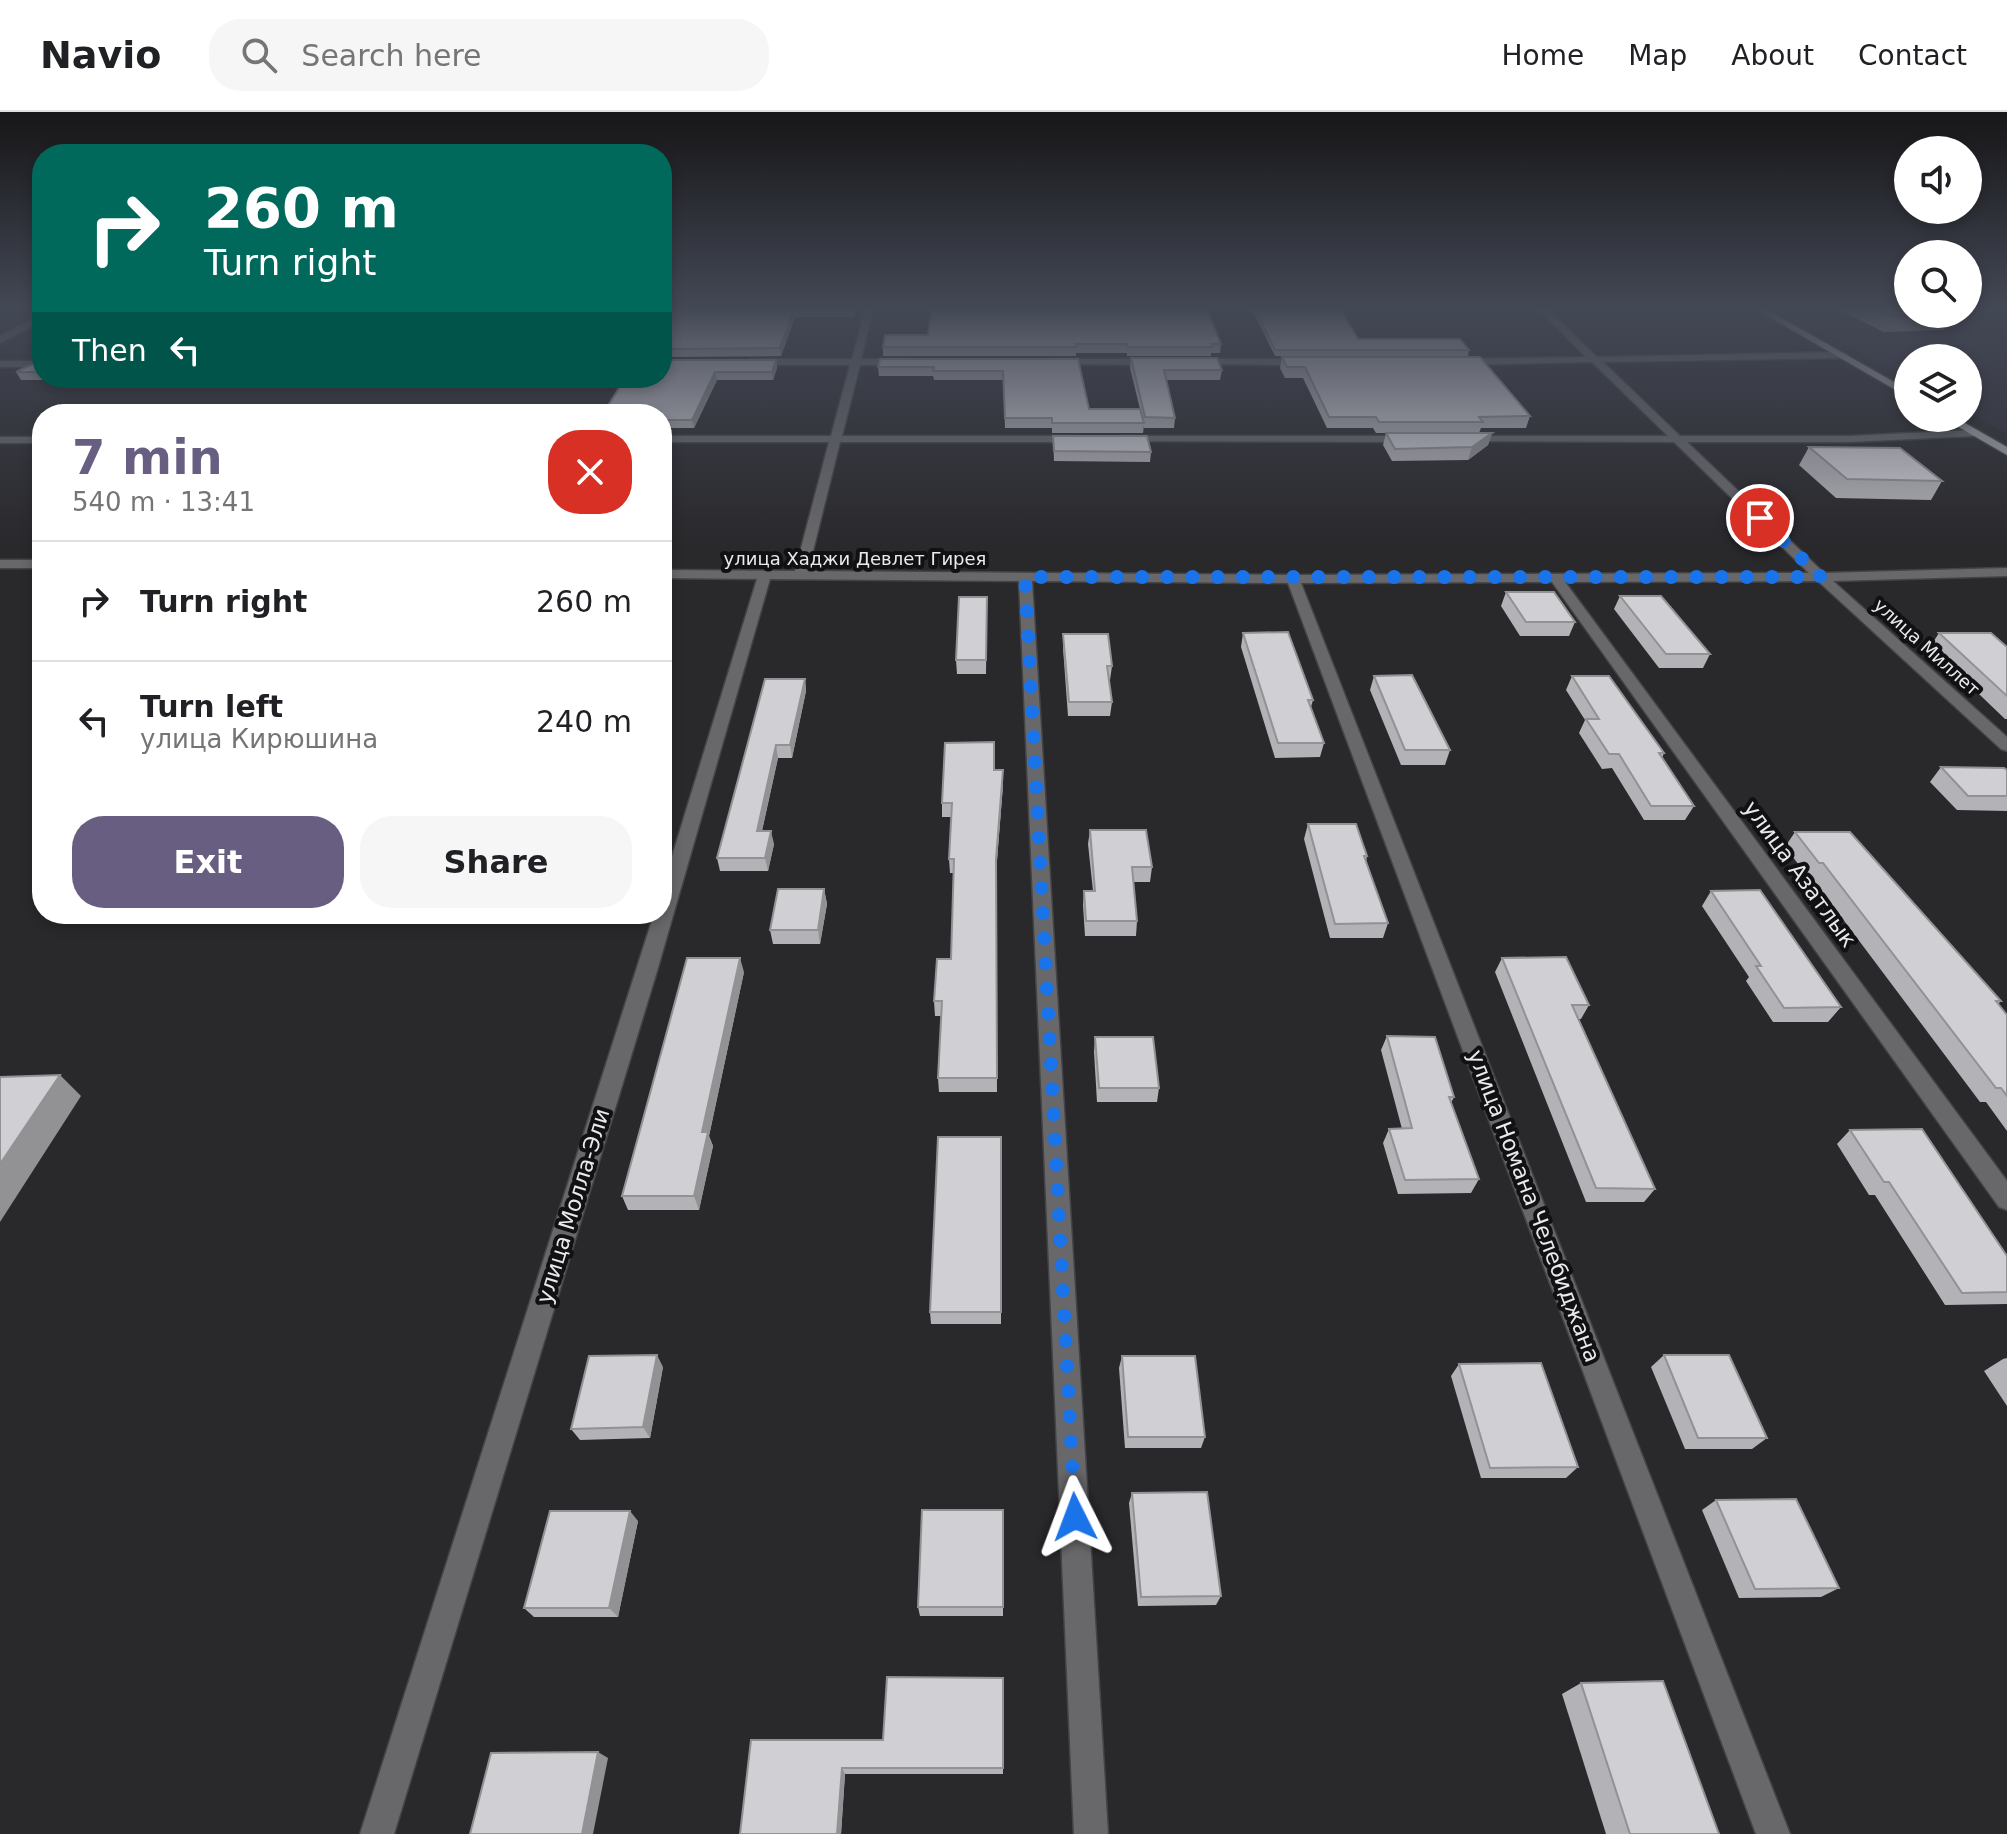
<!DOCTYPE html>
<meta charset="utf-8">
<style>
body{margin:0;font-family:"DejaVu Sans",sans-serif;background:#f6f6f6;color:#202124;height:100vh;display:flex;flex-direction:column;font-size:30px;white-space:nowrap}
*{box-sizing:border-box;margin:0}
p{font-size:26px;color:#757577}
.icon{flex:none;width:44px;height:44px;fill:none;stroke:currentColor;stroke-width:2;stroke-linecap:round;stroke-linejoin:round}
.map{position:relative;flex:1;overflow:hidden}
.side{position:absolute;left:32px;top:292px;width:640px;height:520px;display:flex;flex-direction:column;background:#fff;border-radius:32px;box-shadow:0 4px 12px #0003}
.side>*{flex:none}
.top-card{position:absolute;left:32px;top:32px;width:640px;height:244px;border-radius:32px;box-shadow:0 4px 12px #0003;background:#00695c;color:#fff;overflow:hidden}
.controls{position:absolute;left:1894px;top:24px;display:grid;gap:16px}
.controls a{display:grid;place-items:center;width:88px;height:88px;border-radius:50%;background:#fff;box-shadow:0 4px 12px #0003;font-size:40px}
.pin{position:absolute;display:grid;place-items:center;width:68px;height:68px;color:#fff;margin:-34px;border:4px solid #fff;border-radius:50%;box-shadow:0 2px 8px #0007}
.me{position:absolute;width:88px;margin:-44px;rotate:357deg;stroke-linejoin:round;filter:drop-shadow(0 0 6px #0008)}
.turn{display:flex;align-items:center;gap:28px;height:168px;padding:0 40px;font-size:36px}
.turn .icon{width:104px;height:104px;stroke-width:2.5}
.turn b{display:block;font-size:56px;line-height:68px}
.then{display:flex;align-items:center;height:76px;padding:0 40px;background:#0003;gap:16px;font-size:30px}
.round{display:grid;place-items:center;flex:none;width:84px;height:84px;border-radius:32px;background:#f6f6f6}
.headline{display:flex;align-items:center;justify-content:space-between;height:136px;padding:0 40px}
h1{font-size:48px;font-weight:700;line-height:60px;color:#685e81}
.action{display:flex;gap:16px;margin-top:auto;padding:16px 40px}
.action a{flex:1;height:92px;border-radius:32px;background:#685e81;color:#fff;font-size:32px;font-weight:700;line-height:92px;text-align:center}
.action a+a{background:#f6f6f6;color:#202124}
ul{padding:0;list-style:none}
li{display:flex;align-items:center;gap:24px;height:120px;padding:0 40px;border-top:2px solid #e0e0e0}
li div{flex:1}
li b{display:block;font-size:30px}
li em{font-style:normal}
header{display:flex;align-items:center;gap:48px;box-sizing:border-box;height:112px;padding:0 40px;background:#fff;border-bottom:2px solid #e0e0e0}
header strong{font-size:38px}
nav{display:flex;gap:44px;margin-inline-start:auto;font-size:28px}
.search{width:560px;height:72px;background:#f6f6f6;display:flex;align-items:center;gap:20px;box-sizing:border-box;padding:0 28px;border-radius:32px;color:#757577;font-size:30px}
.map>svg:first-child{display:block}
</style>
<header>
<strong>Navio</strong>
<div class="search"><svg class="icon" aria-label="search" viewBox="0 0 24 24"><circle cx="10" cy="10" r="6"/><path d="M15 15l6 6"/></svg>Search here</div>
<nav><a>Home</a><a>Map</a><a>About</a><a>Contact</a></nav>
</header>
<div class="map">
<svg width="2007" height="1722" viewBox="0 0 2007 1722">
<rect width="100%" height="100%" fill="#29282b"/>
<polygon fill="#2f2c36" points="1776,195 1908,195 1908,202 1968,202 1968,195 2007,195 2007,322 1968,300 1968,246 1908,246 1908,267"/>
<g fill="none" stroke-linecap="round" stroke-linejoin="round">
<g stroke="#444346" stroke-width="3">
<g id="minor">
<polygon points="866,195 874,195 861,247 906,247 911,250 906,253 860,253 842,324 1078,324 1083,327 1078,330 840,330 808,459 1293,463 1809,461 1674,330 1462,329 1462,325 1466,324 1668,324 1592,250 1458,253 1453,250 1458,247 1586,245 1536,195 1545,195 1597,245 1842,240 1847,243 1842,246 1603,250 1680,324 1849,324 1974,318 1979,321 1974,324 1849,330 1687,330 1824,461 2007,456 2007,464 1833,469 2007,625 2007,639 2001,637 1818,469 1565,470 2007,1069 2007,1098 1999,1095 1552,470 1301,471 1790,1722 1756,1722 1288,471 1032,469 1108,1722 1074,1722 1019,469 770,467 657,859 394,1722 360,1722 654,802 662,802 662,777 757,467 662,466 662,458 795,459 829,330 662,330 662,324 831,324 850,253 750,253 745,250 750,247 852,247"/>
<polygon points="42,202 42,209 0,231 0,224"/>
<polygon points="1054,247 1158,247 1163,250 1158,253 1051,252"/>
<polygon points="1194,247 1306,247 1311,250 1306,253 1191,252"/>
<rect x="0" y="249" width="42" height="6"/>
<polygon points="1122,324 1410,324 1415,327 1410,330 1118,329 1118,325"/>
<rect x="0" y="325" width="42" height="6"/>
<rect x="0" y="448" width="42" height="8"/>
</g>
</g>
<g stroke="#444346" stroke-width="3">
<g id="major">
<polygon points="1752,195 1762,195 1908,278 1908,285"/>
<polygon points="1943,306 1956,306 2007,335 2007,343"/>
</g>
</g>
<use href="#minor" fill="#68686a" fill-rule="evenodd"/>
<use href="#major" fill="#a8a7ab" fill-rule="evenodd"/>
</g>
<g fill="#b3b2b6">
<polygon points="662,195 856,195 854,205 795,205 781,244 662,245"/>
<polygon points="1251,195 1339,195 1358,227 1469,238 1468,244 1275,244"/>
<polygon points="1833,195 1908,195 1952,202 1944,218 1884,220"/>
<polygon points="928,223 1221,232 1220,241 1211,241 1211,244 1127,244 1127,241 1076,241 1076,244 883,244 883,235"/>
<polygon points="42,245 42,266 76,266 73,268 21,268 16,260 39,249"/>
<polygon points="1282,245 1530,304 1526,316 1481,316 1479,321 1492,321 1488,333 1468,348 1392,349 1383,333 1386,321 1376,321 1373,316 1327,316 1303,266 1285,266 1280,256"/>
<polygon points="1131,246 1222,258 1220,268 1166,268 1175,306 1174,316 1144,316 1144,313 1143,321 1052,321 1052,316 1005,316 1003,268 934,268 933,264 879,264 878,255 1078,247 1089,297 1140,297 1130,256"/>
<polygon points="776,248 777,256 773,268 717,268 694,316 662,316 662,302 625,266"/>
<polygon points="480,266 529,266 527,269 481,269"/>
<polygon points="1053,324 1151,340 1150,350 1054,349"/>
<polygon points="1809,335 1942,369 1931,388 1836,386 1799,353"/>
<polygon points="1506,480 1575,510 1569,524 1520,524 1501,494"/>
<polygon points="1620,484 1710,542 1703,556 1659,556 1614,497"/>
<polygon points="987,485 986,562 957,562 956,548"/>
<polygon points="1243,521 1313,588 1311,595 1324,631 1320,645 1275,646 1241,535"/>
<polygon points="1939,521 2007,535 2007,607 2005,607 1930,535"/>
<polygon points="1063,522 1112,554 1110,568 1109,568 1112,590 1110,604 1068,604 1063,536"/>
<polygon points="1374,564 1450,638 1445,653 1401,653 1370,578"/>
<polygon points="1572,564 1664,641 1662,646 1694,694 1685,708 1644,708 1612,656 1602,657 1579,621 1585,608 1566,578"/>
<polygon points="805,567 806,579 792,646 778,646 762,719 774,732 768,759 720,759 717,746"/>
<polygon points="1941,655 2007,658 2007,699 1957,698 1930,670"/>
<polygon points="994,658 1003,673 996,761 997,980 939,980 938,966 941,904 935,904 934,889 951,847 954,761 950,761 949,747 951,705 942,705 942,691"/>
<polygon points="1308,712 1367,744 1366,750 1388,811 1383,826 1330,826 1304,727"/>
<polygon points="1090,718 1152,755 1150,770 1133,770 1137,809 1136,824 1085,824 1083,793 1084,779 1093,779 1088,732"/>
<polygon points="1795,720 2001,889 1998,892 2007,903 2007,1019 1986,990 1980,990 1812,766 1809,766 1785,735"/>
<polygon points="824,777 827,792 820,832 773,832 770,818"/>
<polygon points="1711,779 1841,895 1828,910 1773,910 1746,869 1749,865 1702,794"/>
<polygon points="1502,846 1589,893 1581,907 1578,907 1655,1077 1644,1090 1586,1090 1495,860"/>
<polygon points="744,860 709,1024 713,1034 699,1098 628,1098 622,1084"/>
<polygon points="1387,924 1454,985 1451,991 1479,1067 1471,1081 1398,1082 1383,1031 1389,1017 1402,1017 1381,938"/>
<polygon points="1095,925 1159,976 1157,990 1097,990 1094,940"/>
<polygon points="1850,1018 2007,1144 2007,1192 1945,1193 1875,1083 1869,1083 1837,1032"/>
<polygon points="1001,1025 1001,1212 931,1212 930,1200"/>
<polygon points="1664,1243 1767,1326 1752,1337 1685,1337 1651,1255"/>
<polygon points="1122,1244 1205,1325 1201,1336 1125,1336 1119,1256"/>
<polygon points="2007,1246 2007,1294 1984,1259 2003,1247"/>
<polygon points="1459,1252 1578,1355 1566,1366 1481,1366 1451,1264"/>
<polygon points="663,1255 650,1326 580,1328 571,1317"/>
<polygon points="1132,1381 1221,1484 1216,1493 1138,1494 1129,1391"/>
<polygon points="1716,1388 1839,1476 1821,1485 1739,1486 1702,1398"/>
<polygon points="1003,1398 1003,1504 920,1504 918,1495"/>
<polygon points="638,1409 618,1505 534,1505 524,1496"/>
<polygon points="1003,1566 1003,1662 845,1662 841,1722 740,1722 883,1628"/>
<polygon points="1581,1571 1719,1722 1606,1722 1562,1582"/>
</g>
<g fill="#929194">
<polygon points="794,198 795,205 781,244 780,236"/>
<polygon points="776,248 777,256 773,268 772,260"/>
<polygon points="715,260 717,268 694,316 692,308"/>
<polygon points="1492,321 1488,333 1468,348 1472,335"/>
<polygon points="805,567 806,579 792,646 790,633"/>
<polygon points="776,633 778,646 759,732 757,719"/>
<polygon points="1003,658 1003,673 996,761 996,747"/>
<polygon points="771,719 774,732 768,759 765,746"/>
<polygon points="824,777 827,792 820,832 818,818"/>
<polygon points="740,846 744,860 709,1024 713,1034 699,1098 694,1084 702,1020"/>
<polygon points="60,963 81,984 0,1110 0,1052"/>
<polygon points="657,1243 663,1255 650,1326 643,1315"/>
<polygon points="630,1399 638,1409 618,1505 609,1496"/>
<polygon points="598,1640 608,1646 593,1722 582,1722"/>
<polygon points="842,1656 845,1662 841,1722 837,1722"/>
</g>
<g fill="#d0cfd4" stroke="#929194" stroke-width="2">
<polygon points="662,195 854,195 853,197 794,198 780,236 662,237"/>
<polygon points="932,195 1206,195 1221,232 1211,232 1212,235 1128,235 1127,232 1075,232 1076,235 883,235 885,223 928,223"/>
<polygon points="1254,195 1339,195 1358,227 1460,227 1469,238 1275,238"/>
<polygon points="1873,195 1908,195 1908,202 1944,202 1893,204"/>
<polygon points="42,245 42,260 16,260 39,249"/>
<polygon points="1282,245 1480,245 1530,304 1479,305 1483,310 1379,310 1376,305 1329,305 1305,255 1287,255"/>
<polygon points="1131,246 1217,246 1222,258 1164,258 1175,306 1145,305"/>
<polygon points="880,247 1078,247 1089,297 1140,297 1144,311 1052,311 1052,306 1005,306 1003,259 933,259 934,255 878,255"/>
<polygon points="662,248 776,248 772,260 715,260 692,308 662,308 662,302 603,302 625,266 662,266"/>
<polygon points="1386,321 1492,321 1472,335 1395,337"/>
<polygon points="1053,324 1147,324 1151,340 1054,339"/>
<polygon points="1809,335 1900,336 1942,369 1847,367"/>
<polygon points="1506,480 1554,480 1575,510 1526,510"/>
<polygon points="1620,484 1661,484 1710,542 1666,542"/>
<polygon points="959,485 987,485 986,548 956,548"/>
<polygon points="1288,520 1313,588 1308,588 1324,631 1278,631 1243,521"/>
<polygon points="1939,521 1991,521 2007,535 2007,584"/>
<polygon points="1063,522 1108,522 1112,554 1107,554 1112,590 1069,590"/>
<polygon points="1412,563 1450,638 1405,638 1374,564"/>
<polygon points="1572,564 1609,564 1664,641 1659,641 1694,694 1651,694 1619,642 1609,642 1586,607 1599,607"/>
<polygon points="765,567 805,567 790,633 776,633 757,719 771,719 765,746 717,746"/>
<polygon points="994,630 994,658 1003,658 996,747 997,966 938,966 942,889 934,889 937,847 951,847 954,747 949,747 952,691 942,691 945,631"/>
<polygon points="1941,655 2004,656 2007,658 2007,684 1968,684"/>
<polygon points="1308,712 1356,712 1367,744 1364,744 1388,811 1335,812"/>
<polygon points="1090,718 1146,718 1152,755 1132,755 1137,809 1086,809 1084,779 1095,779"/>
<polygon points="1795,720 1850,720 2001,889 1996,889 2007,903 2007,984 2001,976 1996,976 1823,751 1819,751"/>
<polygon points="778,777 824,777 818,818 770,818"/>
<polygon points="1760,778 1841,895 1784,896 1756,854 1761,854 1711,779"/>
<polygon points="1566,845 1589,893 1572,893 1655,1077 1596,1076 1502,846"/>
<polygon points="687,846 740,846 702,1020 708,1020 694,1084 622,1084"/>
<polygon points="1387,924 1435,925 1454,985 1449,985 1479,1067 1405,1068 1389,1017 1412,1016"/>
<polygon points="1095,925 1153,925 1159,976 1099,976"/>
<polygon points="60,963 0,1052 0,965"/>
<polygon points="1922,1017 2007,1144 2007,1180 1962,1181 1889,1070 1884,1070 1850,1018"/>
<polygon points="938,1025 1001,1025 1001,1200 930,1200"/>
<polygon points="657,1243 643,1315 571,1317 589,1244"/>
<polygon points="1664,1243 1729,1243 1767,1326 1698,1326"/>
<polygon points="1122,1244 1195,1244 1205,1325 1128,1325"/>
<polygon points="1541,1251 1578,1355 1490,1356 1459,1252"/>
<polygon points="1207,1380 1221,1484 1141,1485 1132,1381"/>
<polygon points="1796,1387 1839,1476 1755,1477 1716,1388"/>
<polygon points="922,1398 1003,1398 1003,1495 918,1495"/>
<polygon points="550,1399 630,1399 609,1496 524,1496"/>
<polygon points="887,1565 1003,1566 1003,1656 842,1656 837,1722 740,1722 751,1628 883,1628"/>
<polygon points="1663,1569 1719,1722 1630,1722 1581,1571"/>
<polygon points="598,1640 582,1722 470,1722 491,1641"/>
</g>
<linearGradient id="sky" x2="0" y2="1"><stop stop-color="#171618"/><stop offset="0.45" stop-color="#434855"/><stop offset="1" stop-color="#434855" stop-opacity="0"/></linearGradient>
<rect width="2007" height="436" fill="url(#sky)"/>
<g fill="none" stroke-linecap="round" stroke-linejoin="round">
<polyline stroke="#1a73e8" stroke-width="14" stroke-dasharray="0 25.2" points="1075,1405 1025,465 1821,465 1760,406"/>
</g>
<g text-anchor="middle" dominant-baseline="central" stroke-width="8" stroke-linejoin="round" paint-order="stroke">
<g font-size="18" fill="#eae9ec" stroke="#111113">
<text x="855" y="446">улица Хаджи Девлет Гирея</text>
<text transform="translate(1927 535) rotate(42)">улица Миллет</text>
</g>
<g font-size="22" fill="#eae9ec" stroke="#111113">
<text transform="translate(1800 762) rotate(54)">улица Азатлык</text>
<text transform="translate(573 1094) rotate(-73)">улица Молла-Эли</text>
<text transform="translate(1534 1094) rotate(69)">улица Номана Челебиджана</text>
</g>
</g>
</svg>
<div class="controls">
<a><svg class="icon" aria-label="sound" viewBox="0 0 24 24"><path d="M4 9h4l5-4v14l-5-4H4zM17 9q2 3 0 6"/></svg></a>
<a><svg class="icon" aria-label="search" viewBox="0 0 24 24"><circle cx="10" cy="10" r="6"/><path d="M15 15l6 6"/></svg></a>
<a><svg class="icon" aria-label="layers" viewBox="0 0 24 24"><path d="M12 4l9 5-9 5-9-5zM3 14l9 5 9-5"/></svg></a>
</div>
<div class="pin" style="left:1760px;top:406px;background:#d93025"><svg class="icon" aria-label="arrive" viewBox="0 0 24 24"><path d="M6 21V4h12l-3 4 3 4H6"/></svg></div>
<svg class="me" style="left:1075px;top:1405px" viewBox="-20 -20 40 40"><path d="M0-17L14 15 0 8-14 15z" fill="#1a73e8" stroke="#fff" stroke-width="4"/></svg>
<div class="top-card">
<div class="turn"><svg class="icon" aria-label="right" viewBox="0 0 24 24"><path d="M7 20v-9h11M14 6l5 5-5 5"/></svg><div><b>260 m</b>Turn right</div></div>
<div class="then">Then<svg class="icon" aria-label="left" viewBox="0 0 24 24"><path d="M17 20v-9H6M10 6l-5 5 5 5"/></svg></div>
</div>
<section class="side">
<div class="headline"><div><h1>7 min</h1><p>540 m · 13:41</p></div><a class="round" style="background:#d93025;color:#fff"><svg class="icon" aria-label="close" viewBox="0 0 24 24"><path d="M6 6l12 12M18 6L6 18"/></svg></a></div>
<ul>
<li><svg class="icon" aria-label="right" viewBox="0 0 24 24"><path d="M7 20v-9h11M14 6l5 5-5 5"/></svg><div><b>Turn right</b></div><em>260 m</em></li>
<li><svg class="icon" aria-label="left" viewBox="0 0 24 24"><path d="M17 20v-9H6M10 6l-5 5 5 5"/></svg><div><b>Turn left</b><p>улица Кирюшина</p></div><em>240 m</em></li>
</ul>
<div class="action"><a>Exit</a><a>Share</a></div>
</section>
</div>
